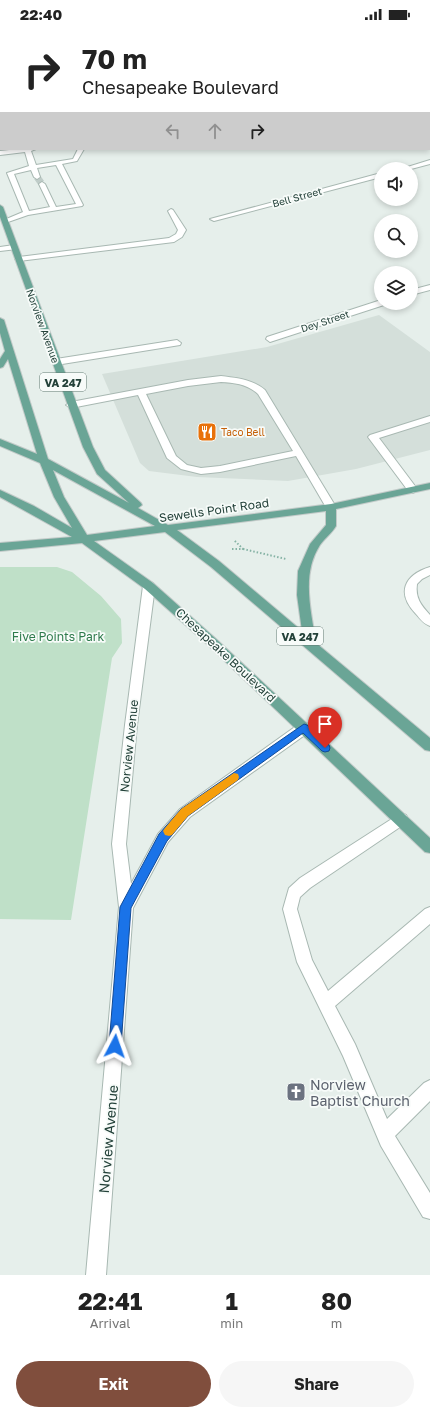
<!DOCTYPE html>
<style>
body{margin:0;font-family:"Golos Text",sans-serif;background:#f6f6f6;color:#222;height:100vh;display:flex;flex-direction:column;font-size:15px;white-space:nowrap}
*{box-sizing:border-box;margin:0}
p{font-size:13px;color:#767676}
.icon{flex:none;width:22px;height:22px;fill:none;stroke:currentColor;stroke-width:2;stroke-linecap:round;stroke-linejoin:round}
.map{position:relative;height:1247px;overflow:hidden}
.details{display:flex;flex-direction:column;background:#fff;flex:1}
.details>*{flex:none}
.hud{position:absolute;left:0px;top:0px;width:430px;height:122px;box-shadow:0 2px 6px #0003;background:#fff;color:#222;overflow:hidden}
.controls{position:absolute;left:374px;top:134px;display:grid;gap:8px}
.controls a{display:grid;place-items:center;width:44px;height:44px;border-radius:50%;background:#fff;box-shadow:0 2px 6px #0003;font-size:20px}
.pin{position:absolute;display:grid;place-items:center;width:34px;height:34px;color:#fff;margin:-41px -17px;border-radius:50% 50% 50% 0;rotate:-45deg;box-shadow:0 0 4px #0007}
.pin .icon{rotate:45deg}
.me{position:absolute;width:44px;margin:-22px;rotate:4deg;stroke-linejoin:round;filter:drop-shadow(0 0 3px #0008)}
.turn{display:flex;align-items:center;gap:14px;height:84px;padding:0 16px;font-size:18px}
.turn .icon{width:52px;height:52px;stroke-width:2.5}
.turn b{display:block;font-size:28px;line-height:34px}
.lanes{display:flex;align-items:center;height:38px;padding:0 16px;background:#0003;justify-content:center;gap:20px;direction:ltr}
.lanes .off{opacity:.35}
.eta{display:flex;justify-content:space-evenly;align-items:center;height:68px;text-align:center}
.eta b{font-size:24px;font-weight:700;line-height:28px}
.primary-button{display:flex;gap:8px;margin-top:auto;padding:8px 16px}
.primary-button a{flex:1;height:46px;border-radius:24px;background:#804e3d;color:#fff;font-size:16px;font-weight:700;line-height:46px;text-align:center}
.primary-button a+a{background:#f6f6f6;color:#222}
.status{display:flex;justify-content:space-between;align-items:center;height:28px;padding:0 20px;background:#fff;direction:ltr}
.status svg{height:11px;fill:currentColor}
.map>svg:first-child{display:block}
</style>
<div class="status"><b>22:40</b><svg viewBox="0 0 49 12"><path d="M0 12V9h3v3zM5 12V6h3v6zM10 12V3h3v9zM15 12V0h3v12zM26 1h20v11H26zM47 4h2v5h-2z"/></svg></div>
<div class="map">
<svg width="430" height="1247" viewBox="0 0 430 1247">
<rect width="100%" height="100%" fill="#e6efeb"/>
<polygon fill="#d4dfda" points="379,287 430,324 430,422 356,441 288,453 197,449 149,443 140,435 102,346 267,319"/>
<polygon fill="#bfe0c8" points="0,539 57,539 72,544 101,568 121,591 122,615 112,630 71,892 0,891"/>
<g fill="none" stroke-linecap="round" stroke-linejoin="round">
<polyline stroke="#bfccc8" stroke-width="7" stroke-dasharray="7 3.5" stroke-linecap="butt" points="37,149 42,156"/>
<g stroke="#a8b8b2" stroke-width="2">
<g id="minor">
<rect x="17" y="0" width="4" height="1"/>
<rect x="226" y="0" width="6" height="1"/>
<rect x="0" y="34" width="1" height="4"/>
<rect x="429" y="47" width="1" height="4"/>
<polygon points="1,72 1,80 0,79"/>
<rect x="429" y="99" width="1" height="5"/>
<rect x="0" y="102" width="1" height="4"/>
<path d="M18,121H36L31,123L36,137L73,131L78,121H84L77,133L62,136L83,177L82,178L28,187L8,194H4V192L23,184L7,145L29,138L25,124L0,127V123ZM56,137L76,176L56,179L45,156L42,154L39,156L50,179L29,183L14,146L31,142L34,149L37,151L40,149L37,140Z"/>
<polygon points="430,132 430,136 411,141 401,141"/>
<polygon points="381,145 381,149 214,193 210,191"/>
<polygon points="171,181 173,182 186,202 182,209 174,214 19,233 15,231 19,229 169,210 176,206 178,202 168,183"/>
<polygon points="14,217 17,217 17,221 0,223 0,219"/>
<polygon points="430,257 430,262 411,267 411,262"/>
<polygon points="378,273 381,273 381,275 385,275 384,277 273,313 270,314 266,311 267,309"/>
<polygon points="177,312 181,315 180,317 56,337 52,334 56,331"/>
<path d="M221,348C237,350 252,351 265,362L336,479L335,481H327L296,428L220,444L201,446L181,441L167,430L138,367L71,380L66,377L71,374L188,352ZM221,354C235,355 247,356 258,366L293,423L220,438L201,440L187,437L176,428L146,366L188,358Z"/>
<polygon points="430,388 430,394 379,410 418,462 413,465 409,464 368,409 370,407"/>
<path d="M430,539V547L422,551L417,556C415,570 421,577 430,587V598C424,596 420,591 416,586C396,565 404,547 430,539Z"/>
<polygon points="149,554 153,555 155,558 137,697 126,816 131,856 158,806 180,781 299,696 304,695 309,696 310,700 309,704 190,789 168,814 133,880 106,1247 86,1247 119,879 112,816 125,697 143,558 145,555"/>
<polygon points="401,785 406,787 408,791 406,795 310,860 300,869 297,881 312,932 328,963 425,881 430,879 430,896 335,978 355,1016 387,1091 424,1055 430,1052 430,1073 395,1108 430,1165 430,1191 423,1189 381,1118 343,1028 297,934 283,881 289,860 300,850"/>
</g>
</g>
<g stroke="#c2cac8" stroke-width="2">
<path id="major" d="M0,177L3,179L93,419L105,442L141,475L142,477L138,480L168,497L331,476L430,455V461L336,481V498C332,505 325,510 320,517C301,546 311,583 316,615L430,710V723L425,722L211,539L165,504L94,513L153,555L216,611L430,810V825L425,824L208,617L145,561L82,515L0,523V515L72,509L0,469V462L34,478L72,500L54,469L40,435L0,418V411L37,426L8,331L3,339L0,340V331L5,323L0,305V290L4,292L48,431L129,475L97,446L83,419L0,189ZM53,442L155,498L87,507L64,469ZM326,483V497L310,516L298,543L297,567L302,603L219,533L177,502Z"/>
</g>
<g stroke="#86b3a5" stroke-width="2" stroke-dasharray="1.5 2" stroke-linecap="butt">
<polyline points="232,521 243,521 234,512"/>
<polyline points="243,521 286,531"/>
</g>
<use href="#minor" fill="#fff" fill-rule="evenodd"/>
<use href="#major" fill="#6aa596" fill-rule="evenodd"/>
</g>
<polygon fill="#1a73e8" stroke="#114b97" points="304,696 307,697 329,717 330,720 329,723 325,724 322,723 303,705 188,788 167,813 131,880 121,1018 120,1022 115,1024 111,1022 109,1018 120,879 159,806 181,781"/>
<polygon fill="#f59e0b" points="234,745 238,746 239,749 238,752 188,788 172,807 169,808 165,807 163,803 165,800 181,781"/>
<defs>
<g id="restaurant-square" transform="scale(1)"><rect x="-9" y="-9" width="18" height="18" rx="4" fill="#e8710a" stroke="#f7fbf9"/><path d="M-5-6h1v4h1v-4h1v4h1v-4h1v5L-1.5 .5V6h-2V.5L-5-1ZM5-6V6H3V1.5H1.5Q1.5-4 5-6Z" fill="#fff"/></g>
<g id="church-square" transform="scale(1)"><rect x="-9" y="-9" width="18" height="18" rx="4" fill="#6b7280" stroke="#f7fbf9"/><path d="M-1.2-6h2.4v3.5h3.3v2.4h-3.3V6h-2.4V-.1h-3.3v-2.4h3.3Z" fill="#fff"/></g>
</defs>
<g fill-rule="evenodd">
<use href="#restaurant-square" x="207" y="404"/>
<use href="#church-square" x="296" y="1064"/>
</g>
<g text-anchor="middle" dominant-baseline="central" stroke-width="3.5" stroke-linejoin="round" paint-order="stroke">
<g font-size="10" fill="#24423a" stroke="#f7fbf9">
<text transform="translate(297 169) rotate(-15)">Bell Street</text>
<text transform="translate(325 293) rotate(-18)">Dey Street</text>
<text transform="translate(43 298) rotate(70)">Norview Avenue</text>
</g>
<g font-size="10" fill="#c56008" stroke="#f7fbf9" text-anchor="start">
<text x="221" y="404">Taco Bell</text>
</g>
<g fill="#f7fbf9" stroke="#637a73" stroke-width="1">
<rect x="40" y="345" width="46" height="18" rx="3"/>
<rect x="277" y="599" width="46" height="18" rx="3"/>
</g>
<g font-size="11" font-weight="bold" fill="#24423a">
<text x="63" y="354">VA 247</text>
<text x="300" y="608">VA 247</text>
</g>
<g font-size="12" fill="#24423a" stroke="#f7fbf9">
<text transform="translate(214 482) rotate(-8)">Sewells Point Road</text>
<text transform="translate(226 627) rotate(43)">Chesapeake Boulevard</text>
<text transform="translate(129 718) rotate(-84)">Norview Avenue</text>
</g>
<g font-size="12" fill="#2d7a4b" stroke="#f7fbf9">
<text x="58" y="608">Five Points Park</text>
</g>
<g font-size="14" fill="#5b616d" stroke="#f7fbf9" text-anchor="start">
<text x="310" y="1056">Norview<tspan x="310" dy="16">Baptist Church</tspan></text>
</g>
<g font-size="14" fill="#24423a" stroke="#f7fbf9">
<text transform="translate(108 1111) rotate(-85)">Norview Avenue</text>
</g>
</g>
</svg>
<div class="controls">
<a><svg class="icon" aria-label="sound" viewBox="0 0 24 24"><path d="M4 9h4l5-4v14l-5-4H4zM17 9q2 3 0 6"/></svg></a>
<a><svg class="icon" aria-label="search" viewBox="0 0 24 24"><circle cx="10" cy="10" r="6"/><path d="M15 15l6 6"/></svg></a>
<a><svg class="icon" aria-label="layers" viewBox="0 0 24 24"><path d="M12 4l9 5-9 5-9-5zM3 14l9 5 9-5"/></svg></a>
</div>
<div class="pin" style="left:325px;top:720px;background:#d93025"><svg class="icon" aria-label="arrive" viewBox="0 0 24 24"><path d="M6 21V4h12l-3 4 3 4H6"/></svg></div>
<svg class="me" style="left:115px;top:1018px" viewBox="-20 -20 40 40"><path d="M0-17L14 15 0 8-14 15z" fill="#1a73e8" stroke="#fff" stroke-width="4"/></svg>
<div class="hud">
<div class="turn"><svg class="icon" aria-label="right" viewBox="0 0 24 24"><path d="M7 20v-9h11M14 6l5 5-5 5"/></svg><div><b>70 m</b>Chesapeake Boulevard</div></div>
<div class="lanes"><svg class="icon off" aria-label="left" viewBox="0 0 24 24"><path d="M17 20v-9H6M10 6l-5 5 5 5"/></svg><svg class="icon off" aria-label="ahead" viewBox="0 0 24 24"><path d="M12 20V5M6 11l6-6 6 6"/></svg><svg class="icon" aria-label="right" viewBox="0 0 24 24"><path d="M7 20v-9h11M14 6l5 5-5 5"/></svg></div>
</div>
</div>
<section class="details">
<div class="eta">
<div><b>22:41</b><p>Arrival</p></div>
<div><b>1</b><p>min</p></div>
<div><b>80</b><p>m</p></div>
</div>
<div class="primary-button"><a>Exit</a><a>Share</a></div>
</section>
